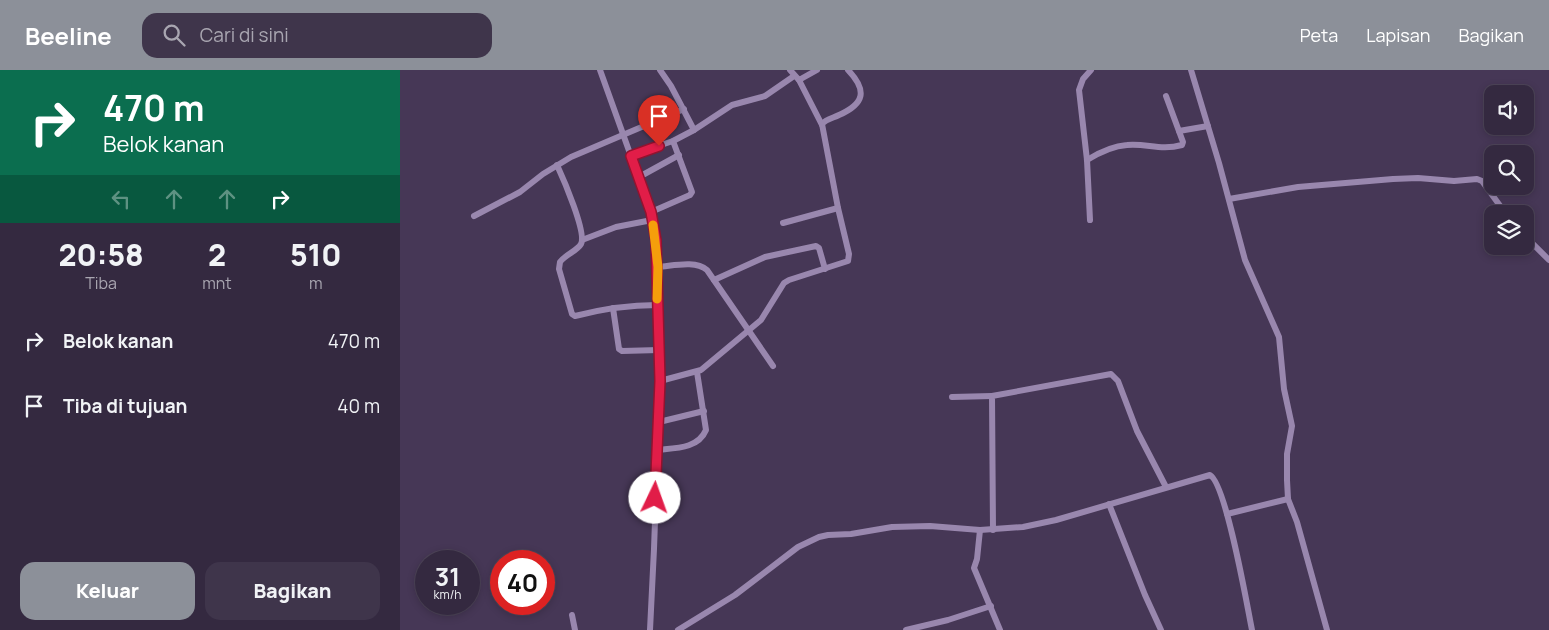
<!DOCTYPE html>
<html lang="id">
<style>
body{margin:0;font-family:Manrope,sans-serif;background:#3f354b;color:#f1f3f6;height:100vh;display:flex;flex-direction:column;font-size:19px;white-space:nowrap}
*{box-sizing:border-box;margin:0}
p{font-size:16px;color:#a9a6b1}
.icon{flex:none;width:28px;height:28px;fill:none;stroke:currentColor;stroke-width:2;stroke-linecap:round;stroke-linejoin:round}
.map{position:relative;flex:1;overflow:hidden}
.panel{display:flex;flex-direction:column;background:#342940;width:400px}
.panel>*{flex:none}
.top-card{background:#0b6e4f;color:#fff;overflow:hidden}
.tools{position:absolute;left:1084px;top:15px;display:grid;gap:10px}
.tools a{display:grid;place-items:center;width:50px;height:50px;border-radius:10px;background:#342940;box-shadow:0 2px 8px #0003,0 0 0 1px #4e4559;font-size:25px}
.speed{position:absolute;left:15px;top:480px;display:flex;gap:10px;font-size:25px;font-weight:700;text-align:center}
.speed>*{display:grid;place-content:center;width:65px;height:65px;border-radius:50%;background:#342940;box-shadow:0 2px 8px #0003,0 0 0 1px #4e4559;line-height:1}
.speed small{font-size:12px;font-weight:400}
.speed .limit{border:8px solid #d22;background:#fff;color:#111}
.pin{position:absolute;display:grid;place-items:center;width:42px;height:42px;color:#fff;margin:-51px -21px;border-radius:50% 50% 50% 0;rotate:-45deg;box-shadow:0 0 5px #0007}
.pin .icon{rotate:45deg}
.me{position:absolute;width:55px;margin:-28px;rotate:3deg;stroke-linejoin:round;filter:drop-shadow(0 0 4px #0008)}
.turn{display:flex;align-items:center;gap:18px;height:105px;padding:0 20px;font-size:22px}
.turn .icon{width:65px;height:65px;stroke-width:2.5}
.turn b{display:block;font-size:35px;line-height:42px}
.lanes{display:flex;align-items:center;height:48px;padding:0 20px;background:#0003;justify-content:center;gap:25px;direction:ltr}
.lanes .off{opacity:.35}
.eta{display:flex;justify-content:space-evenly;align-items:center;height:85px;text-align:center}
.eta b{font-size:30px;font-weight:800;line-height:35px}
.action{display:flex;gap:10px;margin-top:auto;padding:10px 20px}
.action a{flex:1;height:58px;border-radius:15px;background:#8c9099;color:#fff;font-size:20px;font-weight:800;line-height:58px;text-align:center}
.action a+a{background:#3f354b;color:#f1f3f6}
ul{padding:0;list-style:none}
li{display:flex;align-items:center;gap:15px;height:65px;padding:0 20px}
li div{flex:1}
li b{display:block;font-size:19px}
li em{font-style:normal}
header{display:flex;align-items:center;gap:30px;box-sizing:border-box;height:70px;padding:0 25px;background:#8c9099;color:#fff}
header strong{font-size:24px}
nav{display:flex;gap:28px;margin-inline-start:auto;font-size:18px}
.search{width:350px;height:45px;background:#3f354b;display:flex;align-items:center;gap:12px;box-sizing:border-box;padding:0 18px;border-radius:15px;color:#a9a6b1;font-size:19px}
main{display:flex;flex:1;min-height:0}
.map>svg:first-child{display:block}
</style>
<header>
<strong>Beeline</strong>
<div class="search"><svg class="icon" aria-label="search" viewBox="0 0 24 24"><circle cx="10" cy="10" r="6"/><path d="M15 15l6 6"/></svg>Cari di sini</div>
<nav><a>Peta</a><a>Lapisan</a><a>Bagikan</a></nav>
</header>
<main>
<section class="panel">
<div class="top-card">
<div class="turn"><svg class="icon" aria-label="right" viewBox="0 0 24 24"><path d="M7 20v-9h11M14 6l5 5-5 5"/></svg><div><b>470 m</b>Belok kanan</div></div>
<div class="lanes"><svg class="icon off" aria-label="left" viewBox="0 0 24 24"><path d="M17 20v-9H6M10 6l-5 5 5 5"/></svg><svg class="icon off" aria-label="ahead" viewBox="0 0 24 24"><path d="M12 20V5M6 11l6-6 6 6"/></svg><svg class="icon off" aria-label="ahead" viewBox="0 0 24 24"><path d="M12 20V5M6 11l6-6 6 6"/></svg><svg class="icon" aria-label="right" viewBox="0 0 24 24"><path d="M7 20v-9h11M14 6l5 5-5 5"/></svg></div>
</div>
<div class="eta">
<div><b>20:58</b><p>Tiba</p></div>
<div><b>2</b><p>mnt</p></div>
<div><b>510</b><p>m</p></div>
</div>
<ul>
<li><svg class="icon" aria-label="right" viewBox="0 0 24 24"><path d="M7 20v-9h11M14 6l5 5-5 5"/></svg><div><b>Belok kanan</b></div><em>470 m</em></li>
<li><svg class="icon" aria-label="arrive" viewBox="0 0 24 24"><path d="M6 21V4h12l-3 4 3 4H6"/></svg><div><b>Tiba di tujuan</b></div><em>40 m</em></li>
</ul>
<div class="action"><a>Keluar</a><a>Bagikan</a></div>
</section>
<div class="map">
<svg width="1149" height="560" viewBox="0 0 1149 560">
<rect width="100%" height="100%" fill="#463756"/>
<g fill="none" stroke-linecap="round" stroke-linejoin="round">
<g stroke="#9987ae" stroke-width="6">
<polyline points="200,0 251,142 256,170 260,311 254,479 250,560"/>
<polyline points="260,0 271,16 294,60"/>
<polyline points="390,0 399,10 417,0"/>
<polyline points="791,0 819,93 845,190 879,267 884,319 892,356 887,384 887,410 888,429 897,452 927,560"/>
<polyline points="399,10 422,55"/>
<polyline points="779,61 808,56"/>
<polyline points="231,85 273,71 294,60 332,35 365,26 394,6"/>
<path d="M687,90C700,82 712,76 727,75C747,73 760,81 782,75L783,72L766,26"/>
<path d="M157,95C163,108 187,163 181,174C177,181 165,185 160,192L159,199L172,244L175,246C202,239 229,235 257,235"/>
<polyline points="239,107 279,85"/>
<polyline points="829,129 898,117 993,109 1018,108 1054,111 1077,109 1082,111 1106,144"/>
<polyline points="251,142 290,125 292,122 273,71"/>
<polyline points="74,146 120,122 143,104 171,87 284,39"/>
<polyline points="690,150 687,90 679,20 683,9 691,0"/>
<polyline points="383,153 438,138"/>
<polyline points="1125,166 1149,190"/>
<polyline points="182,170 216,157 252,150"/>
<path d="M258,197C273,196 295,190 307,200L373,296"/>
<polyline points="314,210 365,187 416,176 419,178 425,199"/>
<polyline points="213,238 219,279 222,281 259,280"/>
<path d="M260,311L301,300L361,250L384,213L389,210L448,191L449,184L438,138L422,54C426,49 433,48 439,45C464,34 468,21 448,0"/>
<polyline points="552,327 592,326"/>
<polyline points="259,352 304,341"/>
<path d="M257,380C275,378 298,379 306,360L297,302"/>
<polyline points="709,434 745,525 761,560"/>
<polyline points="827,444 888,429"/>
<polyline points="580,460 577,489 574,498 600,560"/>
<polyline points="593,460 592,326 711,304 718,311 737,361 766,417"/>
<polyline points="172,545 175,560"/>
<path d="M278,560L335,525L398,477L419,467L428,465L451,464L492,457L530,456L580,460L623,457L656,450L810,405C826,414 847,535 852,560"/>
<polyline points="506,560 548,550 591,536"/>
</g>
</g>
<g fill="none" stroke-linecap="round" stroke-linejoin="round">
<g stroke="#92132f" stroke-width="12">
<polyline id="route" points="255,428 260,311 256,170 251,142 231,86 259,76"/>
</g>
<use href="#route" stroke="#e11d48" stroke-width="9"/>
<polyline stroke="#f59e0b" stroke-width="9" points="253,155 258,197 257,229"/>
</g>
</svg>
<div class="tools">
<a><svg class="icon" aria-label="sound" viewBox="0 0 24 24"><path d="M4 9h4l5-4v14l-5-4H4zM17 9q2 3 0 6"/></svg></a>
<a><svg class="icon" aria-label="search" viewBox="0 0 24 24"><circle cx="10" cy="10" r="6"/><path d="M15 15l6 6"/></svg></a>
<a><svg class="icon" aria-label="layers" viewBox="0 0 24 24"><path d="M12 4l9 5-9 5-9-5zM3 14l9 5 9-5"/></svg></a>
</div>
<div class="speed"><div>31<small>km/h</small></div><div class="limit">40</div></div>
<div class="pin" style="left:259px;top:76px;background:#d93025"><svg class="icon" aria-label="arrive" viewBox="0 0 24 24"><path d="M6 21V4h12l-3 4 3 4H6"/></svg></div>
<svg class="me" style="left:255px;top:428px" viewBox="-20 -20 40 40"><circle r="19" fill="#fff"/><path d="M0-13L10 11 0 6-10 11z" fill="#e11d48"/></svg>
</div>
</main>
